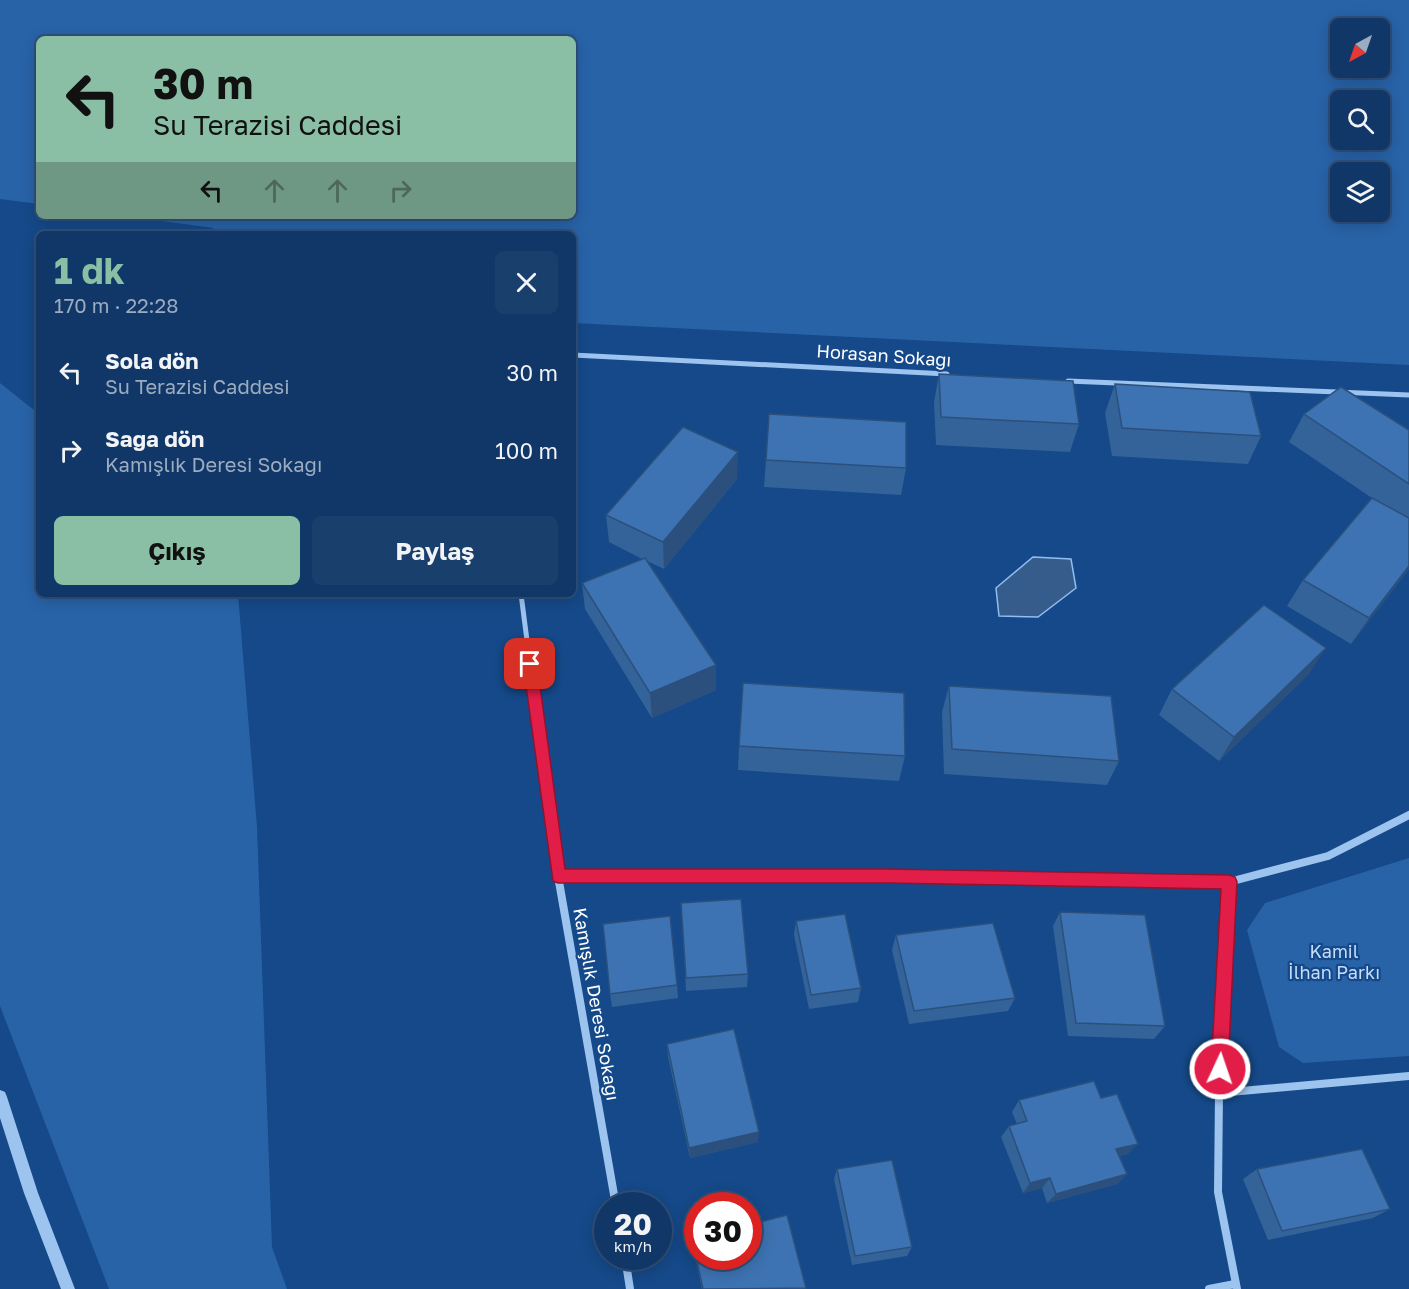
<!DOCTYPE html>
<html lang="tr">
<meta charset="utf-8">
<style>
body{margin:0;font-family:"Golos Text",sans-serif;background:#193f6d;color:#f1f3f6;height:100vh;display:flex;flex-direction:column;font-size:22px;white-space:nowrap}
*{box-sizing:border-box;margin:0}
p{font-size:20px;color:#9cacc0}
.icon{flex:none;width:33px;height:33px;fill:none;stroke:currentColor;stroke-width:2;stroke-linecap:round;stroke-linejoin:round}
.map{position:relative;flex:1;overflow:hidden}
.details{position:absolute;left:36px;top:231px;width:540px;height:366px;display:flex;flex-direction:column;background:#103767;border-radius:9px;box-shadow:0 3px 15px #0003,0 0 0 2px #30517b}
.details>*{flex:none}
.banner{position:absolute;left:36px;top:36px;width:540px;height:183px;border-radius:9px;box-shadow:0 3px 15px #0003,0 0 0 2px #30517b;background:#8abfa5;color:#111;overflow:hidden}
.needle{width:39px;rotate:220deg}
.controls{position:absolute;left:1330px;top:18px;display:grid;gap:12px}
.controls a{display:grid;place-items:center;width:60px;height:60px;border-radius:9px;background:#103767;box-shadow:0 3px 15px #0003,0 0 0 2px #30517b;font-size:30px}
.speed{position:absolute;left:594px;top:1192px;display:flex;gap:12px;font-size:30px;font-weight:700;text-align:center}
.speed>*{display:grid;place-content:center;width:78px;height:78px;border-radius:50%;background:#103767;box-shadow:0 3px 15px #0003,0 0 0 2px #30517b;line-height:1}
.speed small{font-size:15px;font-weight:400}
.speed .limit{border:9px solid #d22;background:#fff;color:#111}
.pin{position:absolute;display:grid;place-items:center;width:51px;height:51px;color:#fff;margin:-26px;border-radius:12px;box-shadow:0 3px 9px #0006}
.me{position:absolute;width:66px;margin:-33px;rotate:3deg;stroke-linejoin:round;filter:drop-shadow(0 0 4px #0008)}
.turn{display:flex;align-items:center;gap:21px;height:126px;padding:0 18px;font-size:27px}
.turn .icon{width:78px;height:78px;stroke-width:2.5}
.turn b{display:block;font-size:42px;line-height:51px}
.lanes{display:flex;align-items:center;height:57px;padding:0 18px;background:#0003;justify-content:center;gap:30px;direction:ltr}
.lanes .off{opacity:.35}
.round{display:grid;place-items:center;flex:none;width:63px;height:63px;border-radius:9px;background:#193f6d}
.head{display:flex;align-items:center;justify-content:space-between;height:102px;padding:0 18px}
h1{font-size:36px;font-weight:700;line-height:45px;color:#8abfa5}
.cta{display:flex;gap:12px;margin-top:auto;padding:12px 18px}
.cta a{flex:1;height:69px;border-radius:9px;background:#8abfa5;color:#111;font-size:24px;font-weight:700;line-height:69px;text-align:center}
.cta a+a{background:#193f6d;color:#f1f3f6}
ul{padding:0;list-style:none}
li{display:flex;align-items:center;gap:18px;height:78px;padding:0 18px}
li div{flex:1}
li b{display:block;font-size:22px}
li em{font-style:normal}
.map>svg:first-child{display:block}
</style>
<div class="map">
<svg width="1409" height="1289" viewBox="0 0 1409 1289">
<rect width="100%" height="100%" fill="#154989"/>
<g fill="#2863a8" fill-rule="evenodd">
<path d="M0,0H1409V365L573,323V234H213V228L126,216H573V39H39V204L0,199ZM1341,28H1380V68H1341ZM1341,100H1380V140H1341ZM1341,172H1380V212H1341Z"/>
<polygon points="0,383 39,414 39,594 238,594 257,827 272,1247 287,1289 109,1289 0,1006"/>
<polygon points="1409,858 1409,1056 1303,1063 1279,1047 1247,930 1265,903"/>
</g>
<polygon fill="#365c8b" stroke="#8fbef2" stroke-width="1.5" points="1033,557 1071,559 1076,588 1038,617 999,616 996,588"/>
<g fill="none" stroke-linecap="round" stroke-linejoin="round">
<g stroke="#9dc3ef" stroke-width="5">
<polyline points="573,355 947,374"/>
<polyline points="1068,381 1409,395"/>
<polyline points="521,594 541,749"/>
</g>
<g stroke="#9dc3ef" stroke-width="8">
<polyline points="541,748 558,876 616,1206"/>
<polyline points="558,876 886,876 1229,882 1328,856 1409,815"/>
<polyline points="1229,882 1219,1093 1218,1192 1237,1289"/>
<polyline points="1219,1093 1409,1076"/>
<polyline points="625,1257 630,1289"/>
<polyline points="1209,1289 1235,1284"/>
</g>
<polygon fill="#9dc3ef" fill-rule="evenodd" points="0,1090 5,1092 7,1097 38,1193 75,1289 61,1289 24,1193 0,1118"/>
</g>
<g fill="#346399">
<polygon points="939,374 1079,424 1070,452 936,445 934,402"/>
<polygon points="1115,384 1261,436 1248,464 1112,456 1105,413"/>
<polygon points="1304,414 1409,430 1409,569 1351,644 1287,606 1303,580 1372,498 1289,442"/>
<polygon points="766,460 906,468 901,495 764,487"/>
<polygon points="737,479 664,569 647,561 716,665 716,690 652,718 585,609 582,583 642,559 609,542 606,515"/>
<polygon points="1309,674 1219,761 1159,715 1172,689"/>
<polygon points="949,686 1119,761 1107,785 944,774 942,712"/>
<polygon points="739,746 905,756 899,781 738,770"/>
<polygon points="1060,912 1165,1026 1154,1039 1068,1036 1053,926"/>
<polygon points="682,918 748,974 747,987 686,991"/>
<polygon points="796,921 861,988 858,1002 809,1009 794,935"/>
<polygon points="896,935 1015,998 1008,1011 909,1024 892,950"/>
<polygon points="677,985 678,998 612,1007 610,994"/>
<polygon points="667,1044 758,1142 690,1158 668,1057"/>
<polygon points="1101,1098 1128,1154 1120,1156 1127,1174 1117,1184 1047,1203 1042,1188 1023,1193 1001,1137 1009,1126 1017,1124 1012,1112 1019,1100"/>
<polygon points="837,1169 912,1247 907,1256 852,1265 834,1179"/>
<polygon points="1257,1169 1390,1209 1373,1218 1268,1240 1243,1179"/>
<polygon points="692,1239 806,1289 702,1289 693,1248"/>
</g>
<g fill="#2b507d">
<polygon points="738,452 737,479 664,569 663,542"/>
<polygon points="1409,566 1409,569 1351,644 1369,618"/>
<polygon points="1326,648 1309,674 1219,761 1234,737"/>
<polygon points="716,665 716,690 652,718 650,693"/>
<polygon points="759,1132 758,1142 690,1158 689,1148"/>
<polygon points="1138,1144 1128,1154 1107,1160 1116,1149"/>
<polygon points="1127,1174 1117,1184 1047,1203 1056,1194"/>
<polygon points="1050,1178 1042,1188 1023,1193 1030,1183"/>
</g>
<g fill="#3d73b2" stroke="#2b507d" stroke-width="1.5">
<polygon points="939,374 1073,381 1079,424 941,417"/>
<polygon points="1115,384 1250,392 1261,436 1122,428"/>
<polygon points="1341,387 1409,430 1409,484 1304,414"/>
<polygon points="769,414 906,422 906,468 766,460"/>
<polygon points="683,427 738,452 663,542 606,515"/>
<polygon points="1372,498 1409,518 1409,566 1369,618 1303,580"/>
<polygon points="645,558 716,665 650,693 582,583"/>
<polygon points="1264,605 1326,648 1234,737 1172,689"/>
<polygon points="743,683 904,693 905,756 739,746"/>
<polygon points="949,686 1111,696 1119,761 952,749"/>
<polygon points="741,899 748,974 686,978 681,903"/>
<polygon points="1060,912 1145,915 1165,1026 1076,1023"/>
<polygon points="845,914 861,988 811,995 796,921"/>
<polygon points="670,916 677,985 610,994 603,924"/>
<polygon points="993,923 1015,998 914,1011 896,935"/>
<polygon points="734,1029 759,1132 689,1148 667,1044"/>
<polygon points="1094,1081 1101,1098 1117,1094 1138,1144 1116,1149 1127,1174 1056,1194 1050,1178 1030,1183 1009,1126 1027,1121 1019,1100"/>
<polygon points="1362,1149 1390,1209 1282,1231 1257,1169"/>
<polygon points="892,1160 912,1247 855,1256 837,1169"/>
<polygon points="787,1215 806,1288 703,1289 692,1239 698,1237 698,1257 748,1257 748,1225"/>
</g>
<polygon fill="#e11d48" stroke="#92132f" stroke-width="1.5" points="530,659 535,661 537,664 565,869 886,869 1229,875 1235,877 1237,882 1228,1069 1226,1075 1220,1078 1214,1075 1211,1069 1221,889 886,883 558,883 553,881 523,664 525,661"/>
<g text-anchor="middle" dominant-baseline="central" stroke-width="4.5" stroke-linejoin="round" paint-order="stroke">
<g font-size="18" fill="#fff" stroke="#154989">
<text transform="translate(884 355) rotate(4)">Horasan Sokağı</text>
<text transform="translate(597 1004) rotate(80)">Kamışlık Deresi Sokağı</text>
</g>
<g font-size="18" fill="#c3ddfb" stroke="#154989">
<text x="1334" y="951">Kamil<tspan x="1334" dy="21">İlhan Parkı</tspan></text>
</g>
</g>
</svg>
<div class="controls">
<a><svg class="needle" viewBox="-14 -14 28 28"><path d="M0-13l5 13h-10z" fill="#e53935"/><path d="M0 13l5-13h-10z" fill="#9cacc0"/></svg></a>
<a><svg class="icon" aria-label="search" viewBox="0 0 24 24"><circle cx="10" cy="10" r="6"/><path d="M15 15l6 6"/></svg></a>
<a><svg class="icon" aria-label="layers" viewBox="0 0 24 24"><path d="M12 4l9 5-9 5-9-5zM3 14l9 5 9-5"/></svg></a>
</div>
<div class="speed"><div>20<small>km/h</small></div><div class="limit">30</div></div>
<div class="pin" style="left:530px;top:664px;background:#d93025"><svg class="icon" aria-label="arrive" viewBox="0 0 24 24"><path d="M6 21V4h12l-3 4 3 4H6"/></svg></div>
<svg class="me" style="left:1220px;top:1069px" viewBox="-20 -20 40 40"><circle r="17" fill="#e11d48" stroke="#fff" stroke-width="3"/><path d="M0-11L8 9 0 5-8 9z" fill="#fff"/></svg>
<div class="banner">
<div class="turn"><svg class="icon" aria-label="left" viewBox="0 0 24 24"><path d="M17 20v-9H6M10 6l-5 5 5 5"/></svg><div><b>30 m</b>Su Terazisi Caddesi</div></div>
<div class="lanes"><svg class="icon" aria-label="left" viewBox="0 0 24 24"><path d="M17 20v-9H6M10 6l-5 5 5 5"/></svg><svg class="icon off" aria-label="ahead" viewBox="0 0 24 24"><path d="M12 20V5M6 11l6-6 6 6"/></svg><svg class="icon off" aria-label="ahead" viewBox="0 0 24 24"><path d="M12 20V5M6 11l6-6 6 6"/></svg><svg class="icon off" aria-label="right" viewBox="0 0 24 24"><path d="M7 20v-9h11M14 6l5 5-5 5"/></svg></div>
</div>
<section class="details">
<div class="head"><div><h1>1 dk</h1><p>170 m · 22:28</p></div><a class="round"><svg class="icon" aria-label="close" viewBox="0 0 24 24"><path d="M6 6l12 12M18 6L6 18"/></svg></a></div>
<ul>
<li><svg class="icon" aria-label="left" viewBox="0 0 24 24"><path d="M17 20v-9H6M10 6l-5 5 5 5"/></svg><div><b>Sola dön</b><p>Su Terazisi Caddesi</p></div><em>30 m</em></li>
<li><svg class="icon" aria-label="right" viewBox="0 0 24 24"><path d="M7 20v-9h11M14 6l5 5-5 5"/></svg><div><b>Sağa dön</b><p>Kamışlık Deresi Sokağı</p></div><em>100 m</em></li>
</ul>
<div class="cta"><a>Çıkış</a><a>Paylaş</a></div>
</section>
</div>
